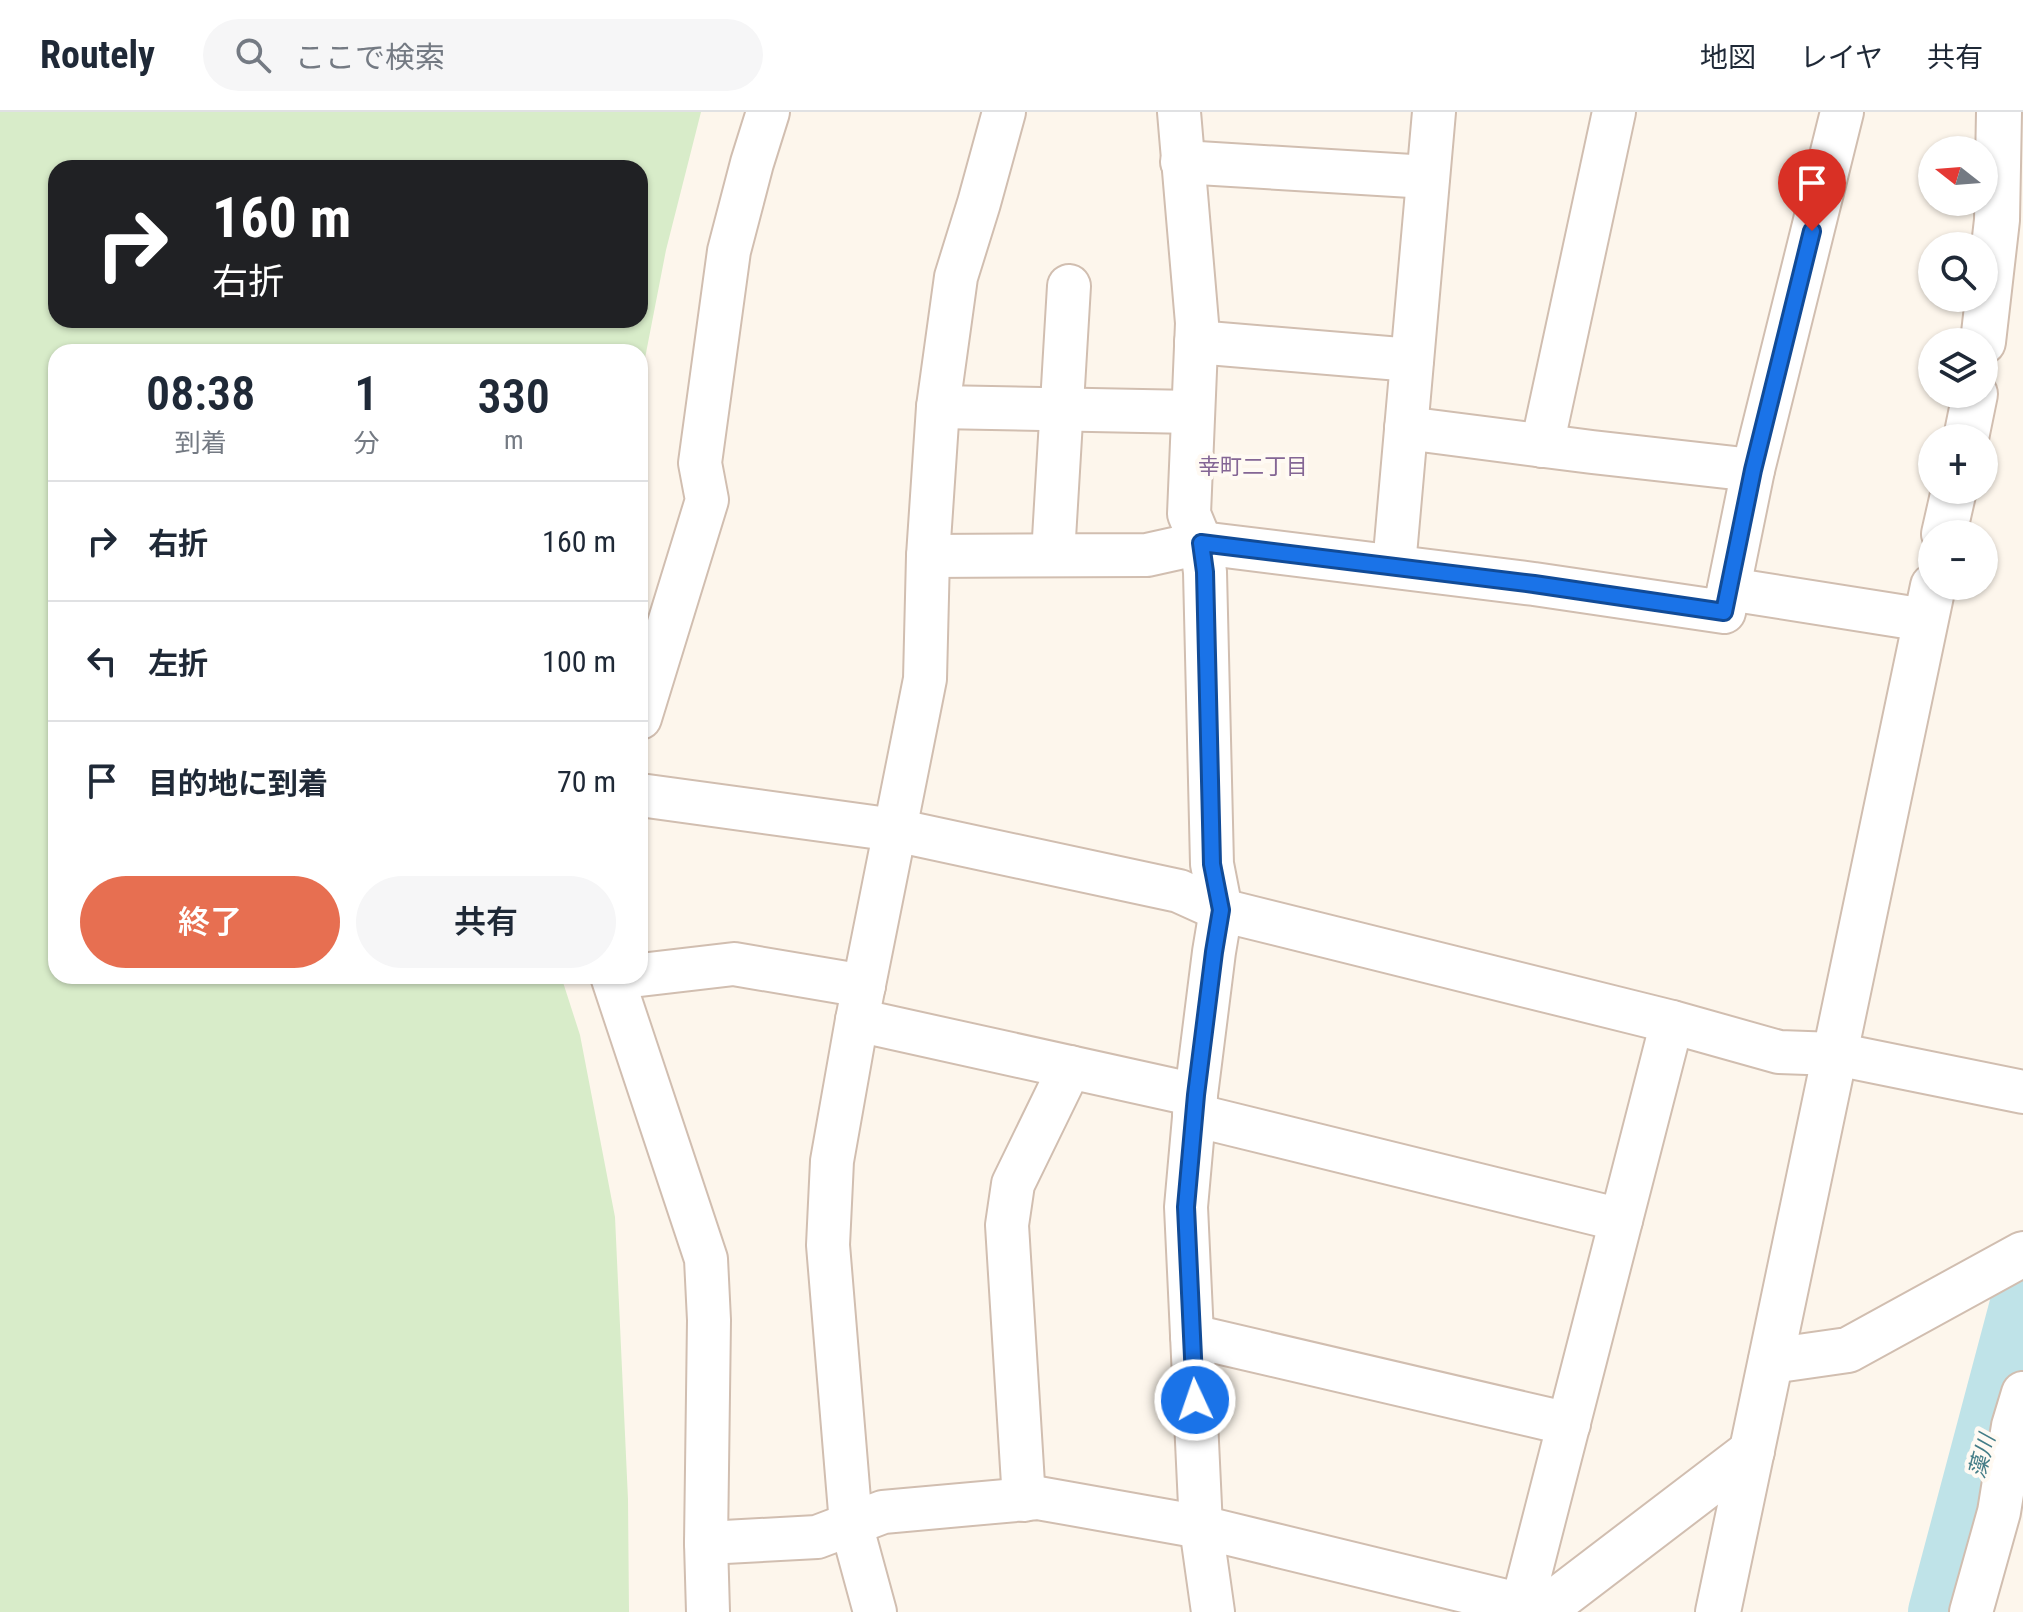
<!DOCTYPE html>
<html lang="ja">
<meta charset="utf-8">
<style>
body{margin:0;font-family:"Roboto Condensed","Noto Sans JP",sans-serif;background:#f6f6f7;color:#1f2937;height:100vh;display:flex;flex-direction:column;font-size:30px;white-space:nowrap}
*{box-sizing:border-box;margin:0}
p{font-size:26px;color:#747a83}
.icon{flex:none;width:44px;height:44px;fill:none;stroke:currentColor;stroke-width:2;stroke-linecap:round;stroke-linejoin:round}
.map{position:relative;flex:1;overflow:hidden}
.panel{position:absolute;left:48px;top:232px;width:600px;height:640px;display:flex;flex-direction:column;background:#fff;border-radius:24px;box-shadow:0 2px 6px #0004}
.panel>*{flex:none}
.banner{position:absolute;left:48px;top:48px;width:600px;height:168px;border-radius:24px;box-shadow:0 2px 6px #0004;background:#202124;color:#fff;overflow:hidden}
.needle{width:52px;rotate:287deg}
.controls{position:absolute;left:1918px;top:24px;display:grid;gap:16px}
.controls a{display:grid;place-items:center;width:80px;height:80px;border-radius:50%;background:#fff;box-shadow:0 2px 6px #0004;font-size:40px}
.pin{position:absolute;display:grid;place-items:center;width:68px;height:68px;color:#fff;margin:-82px -34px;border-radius:50% 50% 50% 0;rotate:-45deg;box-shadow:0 0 8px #0007}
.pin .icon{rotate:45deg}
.me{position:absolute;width:88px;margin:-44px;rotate:357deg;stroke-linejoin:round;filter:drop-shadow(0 0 6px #0008)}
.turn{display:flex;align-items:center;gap:28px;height:168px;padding:0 32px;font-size:36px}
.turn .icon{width:104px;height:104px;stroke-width:2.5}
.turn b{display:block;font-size:56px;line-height:68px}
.eta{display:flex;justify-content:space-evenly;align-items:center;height:136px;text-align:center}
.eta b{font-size:48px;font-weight:600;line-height:56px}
.button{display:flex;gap:16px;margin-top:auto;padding:16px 32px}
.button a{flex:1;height:92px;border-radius:48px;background:#e76f51;color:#fff;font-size:32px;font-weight:600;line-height:92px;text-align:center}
.button a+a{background:#f6f6f7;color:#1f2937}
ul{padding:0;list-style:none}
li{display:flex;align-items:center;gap:24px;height:120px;padding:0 32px;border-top:2px solid #e0e1e3}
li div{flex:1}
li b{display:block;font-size:30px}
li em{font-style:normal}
header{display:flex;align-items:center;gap:48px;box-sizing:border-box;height:112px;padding:0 40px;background:#fff;border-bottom:2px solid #e0e1e3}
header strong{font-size:38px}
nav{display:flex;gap:44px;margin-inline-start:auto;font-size:28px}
.search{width:560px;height:72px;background:#f6f6f7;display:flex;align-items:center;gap:20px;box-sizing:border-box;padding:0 28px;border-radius:44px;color:#747a83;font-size:30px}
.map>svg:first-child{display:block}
</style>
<header>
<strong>Routely</strong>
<div class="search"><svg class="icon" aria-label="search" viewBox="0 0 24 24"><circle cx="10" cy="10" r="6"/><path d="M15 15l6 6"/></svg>ここで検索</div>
<nav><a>地図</a><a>レイヤ</a><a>共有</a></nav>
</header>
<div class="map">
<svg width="2023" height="1500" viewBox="0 0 2023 1500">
<rect width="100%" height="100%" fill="#fdf6ec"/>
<path fill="#d8ecc9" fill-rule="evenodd" d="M0,0H701L666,138L640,272V240H56V864H561L580,923L615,1105L628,1387L629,1500H0ZM56,56H640V208H56Z"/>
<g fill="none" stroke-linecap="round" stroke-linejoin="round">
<polyline stroke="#bfe3e8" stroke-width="64" points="1940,1500 2023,1188"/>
<g stroke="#d1beb0" stroke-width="46">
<g id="minor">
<polyline points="1179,0 1197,211 1189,402 1201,431 1205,460 1212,752 1221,798 1214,840 1196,983 1186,1095 1201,1415 1213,1500"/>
<polyline points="1182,50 1428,65"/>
<polyline points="1196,230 1412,248"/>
<polyline points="938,295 1193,300"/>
<polyline points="1406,316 1592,340 1753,358"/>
<polyline points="1542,334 1614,0"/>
<polyline points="1053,443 1069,174"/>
<polyline points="928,444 1147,443 1201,431 1534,472 1724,500 1753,358 1842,0"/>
<polyline points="1394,454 1434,0"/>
<polyline points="1729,477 1925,508"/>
<polyline points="640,606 707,388 700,351 729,139 752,51 768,0"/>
<polyline points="640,683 895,718 1179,779 1221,798 1672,910 1779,940 1836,942 2023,980"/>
<polyline points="640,863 734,852 864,874"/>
<polyline points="612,864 706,1147 709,1208 706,1431 708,1500"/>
<polyline points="857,908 1196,983"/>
<polyline points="1194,1003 1621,1108"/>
<polyline points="1192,1224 1569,1312"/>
<polyline points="1024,1388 1007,1113 1013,1072 1070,955"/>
<polyline points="706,1431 817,1425 883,1400 1038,1386 1201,1415 1522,1493 1534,1500"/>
<polyline points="1522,1493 1672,910"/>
<polyline points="875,1500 851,1412 828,1133 832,1049 857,908 925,567 928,444 938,295 956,165 979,91 1004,0"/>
<polyline points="1971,1500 1999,1400 2013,1314 2023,1281"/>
</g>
</g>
<g stroke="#d1beb0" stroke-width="48">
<g id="tertiary">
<polyline points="1983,230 1997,108 1999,0"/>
<polyline points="1966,326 1975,282"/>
<polyline points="1944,422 1954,378"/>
<polyline points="1771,1249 1848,1238 2023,1142"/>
<polyline points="1541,1500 1752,1339"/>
<polyline points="1718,1500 1933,474"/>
</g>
</g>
<use href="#minor" stroke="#fff" stroke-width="42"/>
<use href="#tertiary" stroke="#fff" stroke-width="44"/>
</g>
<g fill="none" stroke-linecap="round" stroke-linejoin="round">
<g stroke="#114b97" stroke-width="20">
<polyline id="route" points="1195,1288 1186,1095 1196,983 1214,840 1221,798 1212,752 1205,460 1201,431 1534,472 1724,500 1753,358 1812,119"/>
</g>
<use href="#route" stroke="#1a73e8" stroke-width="14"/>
</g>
<g text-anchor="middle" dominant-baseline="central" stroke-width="8" stroke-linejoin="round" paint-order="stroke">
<g font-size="22" fill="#846695" stroke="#fffaf3">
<text x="1253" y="354">幸町二丁目</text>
</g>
<g font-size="22" font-style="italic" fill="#437c86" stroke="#fffaf3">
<text transform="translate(1982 1344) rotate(-75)">藻川</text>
</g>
</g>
</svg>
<div class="controls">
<a><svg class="needle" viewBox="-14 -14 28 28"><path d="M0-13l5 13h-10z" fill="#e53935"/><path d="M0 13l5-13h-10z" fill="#747a83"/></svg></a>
<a><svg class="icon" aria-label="search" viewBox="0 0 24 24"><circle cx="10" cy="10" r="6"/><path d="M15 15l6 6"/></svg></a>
<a><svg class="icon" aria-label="layers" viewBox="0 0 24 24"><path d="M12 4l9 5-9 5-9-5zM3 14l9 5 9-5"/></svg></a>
<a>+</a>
<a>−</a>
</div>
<div class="pin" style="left:1812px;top:119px;background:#d93025"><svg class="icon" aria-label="arrive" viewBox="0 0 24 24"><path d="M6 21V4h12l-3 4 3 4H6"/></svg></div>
<svg class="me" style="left:1195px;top:1288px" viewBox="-20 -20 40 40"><circle r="17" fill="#1a73e8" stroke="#fff" stroke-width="3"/><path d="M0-11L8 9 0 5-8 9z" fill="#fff"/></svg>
<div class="banner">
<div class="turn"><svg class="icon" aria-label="right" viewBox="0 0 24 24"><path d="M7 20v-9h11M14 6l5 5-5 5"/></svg><div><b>160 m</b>右折</div></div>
</div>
<section class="panel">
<div class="eta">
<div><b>08:38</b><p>到着</p></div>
<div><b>1</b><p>分</p></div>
<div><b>330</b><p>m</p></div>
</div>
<ul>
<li><svg class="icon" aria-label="right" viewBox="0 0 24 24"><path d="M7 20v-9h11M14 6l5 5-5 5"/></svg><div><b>右折</b></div><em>160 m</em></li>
<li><svg class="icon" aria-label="left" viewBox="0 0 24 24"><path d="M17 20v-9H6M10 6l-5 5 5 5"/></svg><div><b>左折</b></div><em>100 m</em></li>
<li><svg class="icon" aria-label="arrive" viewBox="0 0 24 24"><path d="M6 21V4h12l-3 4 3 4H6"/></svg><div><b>目的地に到着</b></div><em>70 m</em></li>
</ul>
<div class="button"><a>終了</a><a>共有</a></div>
</section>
</div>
